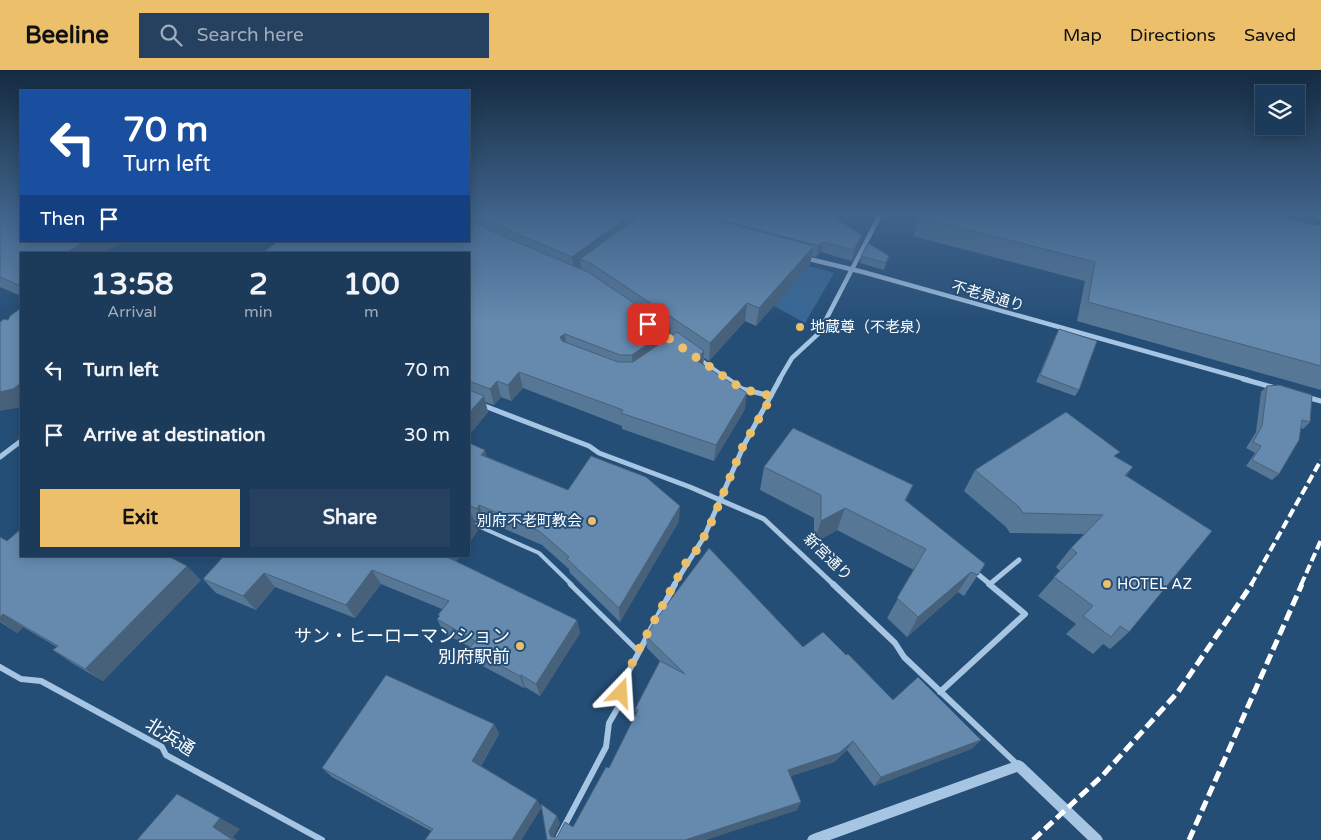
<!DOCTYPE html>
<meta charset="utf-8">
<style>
body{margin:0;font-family:"Varela Round","Noto Sans JP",sans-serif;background:#25415f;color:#f1f3f6;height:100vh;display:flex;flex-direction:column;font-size:19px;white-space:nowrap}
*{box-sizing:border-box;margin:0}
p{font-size:16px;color:#a0adba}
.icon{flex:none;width:28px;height:28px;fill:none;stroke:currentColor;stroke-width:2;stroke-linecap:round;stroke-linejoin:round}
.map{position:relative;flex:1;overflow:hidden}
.side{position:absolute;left:20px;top:182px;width:450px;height:305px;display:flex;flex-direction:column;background:#1c3a59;border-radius:0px;box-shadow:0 2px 12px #0003,0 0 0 1px #3a546f}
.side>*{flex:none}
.guide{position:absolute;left:20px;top:20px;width:450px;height:152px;border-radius:0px;box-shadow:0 2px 12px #0003,0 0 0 1px #3a546f;background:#1a4fa0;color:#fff;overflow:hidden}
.tools{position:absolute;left:1255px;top:15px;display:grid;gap:10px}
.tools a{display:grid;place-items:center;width:50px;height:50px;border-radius:0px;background:#1c3a59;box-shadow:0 2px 12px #0003,0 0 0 1px #3a546f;font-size:25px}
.pin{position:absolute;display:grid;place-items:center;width:42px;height:42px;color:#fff;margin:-21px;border-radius:10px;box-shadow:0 2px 8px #0006}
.me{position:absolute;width:55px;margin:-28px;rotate:20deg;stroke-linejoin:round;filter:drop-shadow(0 0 4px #0008)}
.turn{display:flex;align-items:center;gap:18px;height:105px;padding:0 20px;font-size:22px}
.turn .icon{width:65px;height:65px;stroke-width:2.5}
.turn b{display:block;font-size:35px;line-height:42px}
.then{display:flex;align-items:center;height:48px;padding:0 20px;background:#0003;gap:10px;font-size:19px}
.eta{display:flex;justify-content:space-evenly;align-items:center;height:85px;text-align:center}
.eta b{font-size:30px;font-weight:700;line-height:35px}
.button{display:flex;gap:10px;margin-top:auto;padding:10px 20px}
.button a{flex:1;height:58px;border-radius:0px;background:#ecbf6b;color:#111;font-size:20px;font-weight:700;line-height:58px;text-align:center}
.button a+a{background:#25415f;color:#f1f3f6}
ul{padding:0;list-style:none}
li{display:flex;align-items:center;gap:15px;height:65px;padding:0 20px}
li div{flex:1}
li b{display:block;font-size:19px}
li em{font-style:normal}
header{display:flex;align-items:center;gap:30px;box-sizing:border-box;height:70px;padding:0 25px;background:#ecbf6b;color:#111}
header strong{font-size:24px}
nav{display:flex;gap:28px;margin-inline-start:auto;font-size:18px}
.search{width:350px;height:45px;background:#25415f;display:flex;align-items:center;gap:12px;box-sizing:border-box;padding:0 18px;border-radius:0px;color:#a0adba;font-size:19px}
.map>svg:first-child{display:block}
</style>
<header>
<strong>Beeline</strong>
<div class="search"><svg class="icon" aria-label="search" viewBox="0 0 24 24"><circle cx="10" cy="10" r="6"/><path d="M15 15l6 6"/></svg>Search here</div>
<nav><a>Map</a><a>Directions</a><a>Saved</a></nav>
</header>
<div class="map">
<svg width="1321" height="770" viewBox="0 0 1321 770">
<rect width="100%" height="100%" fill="#254e77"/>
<polygon fill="#386895" points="773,186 834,203 805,253 774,236 786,222"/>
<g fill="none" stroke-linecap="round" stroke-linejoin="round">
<polyline stroke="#a6c5e3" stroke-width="4" points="469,452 539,483 572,515"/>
<polyline stroke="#a6c5e3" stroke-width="5" points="570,514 638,581"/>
<g stroke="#a6c5e3" stroke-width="4.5">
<polyline points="805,188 863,202 1248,310"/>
<polyline points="699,289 729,310"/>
<polyline points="779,310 792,288 819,263 880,145"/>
</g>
<g stroke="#a6c5e3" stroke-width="5">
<polyline points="728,309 742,319 771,326"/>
<polyline points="1243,309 1272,317"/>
<polyline points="1306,327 1321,331"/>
<polyline points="469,330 589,376 599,383 690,417 764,449 834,515"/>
<polyline points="0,387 21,371"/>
<polyline points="974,501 991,515"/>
<polyline points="990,514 1019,490"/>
<polyline points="674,515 704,467 744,375 780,309"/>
</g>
<g stroke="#a6c5e3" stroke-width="6">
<polyline points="833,514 895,573 904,587 1019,696"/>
<polyline points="0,597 21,609 41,611 162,677 166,685 322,770"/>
<polyline points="940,622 1025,544 989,514"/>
<polyline points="557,770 606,677 609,653 620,634 623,612 675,514"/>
</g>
<polygon fill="#a6c5e3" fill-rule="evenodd" points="1019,690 1023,692 1101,766 1103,770 1088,770 1017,702 830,770 807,770 809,766 813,764"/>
<polygon fill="#e5effc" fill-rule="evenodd" points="1312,145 1321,145 1321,149 1314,147"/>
<g stroke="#fff" stroke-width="4" stroke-dasharray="9 4" stroke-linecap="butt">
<polyline points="1251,515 1321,390"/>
<polyline points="1301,515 1321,470"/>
</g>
<g stroke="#fff" stroke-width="5" stroke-dasharray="11 5" stroke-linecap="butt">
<polyline points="1033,770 1103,705 1178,622 1252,514"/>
<polyline points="1189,770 1302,514"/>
</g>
</g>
<g fill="#577796">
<polygon points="0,145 21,145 21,226 0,217"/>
<polygon points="469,145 639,145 639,147 641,145 830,145 860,176 852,191 821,182 816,187 812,186 810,194 756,256 745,251 709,291 704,288 703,295 745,339 714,391 622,359 622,356 523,318 511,331 501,327 494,335 485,332 488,342 469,365"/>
<polygon points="919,147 1321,156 1321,320 1077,251 1085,211 913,166"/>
<polygon points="861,186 889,186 884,200 860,193"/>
<polygon points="1059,259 1079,320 1075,326 1036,312 1056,265"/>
<polygon points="1267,316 1310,352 1303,359 1301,358 1279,404 1272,410 1246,396 1255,383 1246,378 1256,362 1261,322"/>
<polygon points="469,373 487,387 568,420 679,451 620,552 570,503 569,499 542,475 484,450 482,454 474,450 478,460 469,473"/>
<polygon points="1116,387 1133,397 1126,406 1129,562 1110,579 1103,574 1093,584 1066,564 1076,554 1038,526 1060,501 1056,497 1071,478 1084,464 1010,463 1006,457 964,421 975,400"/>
<polygon points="764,397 906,431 985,494 964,526 958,522 907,567 887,548 914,500 837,460 814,473 814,448 760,420"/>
<polygon points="0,467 7,471 201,510 103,611 72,593 53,580 57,577 23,557 17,563 0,552"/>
<polygon points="224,486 456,492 577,550 580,563 540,626 525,617 524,618 475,592 469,579 470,577 444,563 437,549 439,547 438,545 442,539 381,514 355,548 275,517 256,540 216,523 203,509"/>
<polygon points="646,566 803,577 893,630 981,670 971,679 874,716 847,680 834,692 791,706 797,740 705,770 547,770 560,753 553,767 557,767 573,757 609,698 636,644 635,639 661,592 647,578"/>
<polygon points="494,654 499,664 481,696 537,730 541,738 521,770 425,770 431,761 332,707 322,698"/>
</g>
<g fill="#47617a">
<polygon points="630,145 639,145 639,154 580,189 581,197 574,203 572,187"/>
<polygon points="862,165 860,176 852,191 854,180"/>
<polygon points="85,171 123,171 103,184 67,184 66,183"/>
<polygon points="823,172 821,182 816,187 819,176"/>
<polygon points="814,176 810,194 756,256 759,238"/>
<polygon points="747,233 745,251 709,291 710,273"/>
<polygon points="671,258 670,275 633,302 632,285"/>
<polygon points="565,264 567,281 560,267"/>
<polygon points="704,281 703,297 696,290"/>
<polygon points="519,302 523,318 511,331 508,315"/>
<polygon points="497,311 501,327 494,335 490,319"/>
<polygon points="21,313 21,337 0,341 0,322"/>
<polygon points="747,323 745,339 714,391 716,375"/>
<polygon points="484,326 488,342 469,365 469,343"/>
<polygon points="485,380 489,395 481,385"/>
<polygon points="913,415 903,438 905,430"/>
<polygon points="479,435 484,450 482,454 477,439"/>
<polygon points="680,436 679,451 620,552 619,538"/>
<polygon points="845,438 837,460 814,473 821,451"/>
<polygon points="472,445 478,460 469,473 469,450"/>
<polygon points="445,486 460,486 451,500"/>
<polygon points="187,496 201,510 103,611 85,599"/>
<polygon points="372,500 381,514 355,548 346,535"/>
<polygon points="971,502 958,522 907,567 918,547"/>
<polygon points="264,503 275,517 256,540 243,526"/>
<polygon points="3,544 23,557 17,563 0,551 0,547"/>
<polygon points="577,550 580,563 540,626 536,614"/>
<polygon points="521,605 525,617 524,618 520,606"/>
<polygon points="494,654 499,664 478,700 472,691"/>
<polygon points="981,670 971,679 874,716 881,707"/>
<polygon points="853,671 847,680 834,692 784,708 788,700"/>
<polygon points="177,724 240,759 233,767 237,770 233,770 213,757"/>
<polygon points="537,730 541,738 521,770 512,770"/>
<polygon points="801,732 797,740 705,770 685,770"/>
<polygon points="557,746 560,753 552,770 549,761"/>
</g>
<g fill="#658aae" stroke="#47617a">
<polygon points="11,145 21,145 21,171 85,171 66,183 69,184 21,184 21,216 0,207 0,147 7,150 12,148"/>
<polygon points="477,145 630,145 572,187 497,155"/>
<polygon points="641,145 697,145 814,176 759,238 747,233 710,273 592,194 580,189"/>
<polygon points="702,145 830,145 862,165 854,180 823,172 819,176"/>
<polygon points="920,145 1272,145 1321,156 1321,296 1088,232 1095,192 919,147"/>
<polygon points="469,149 493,162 588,202 671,258 632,285 620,285 565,264 560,267 562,271 618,292 633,292 677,262 704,281 696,290 747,323 716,375 621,343 623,340 519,302 508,315 497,311 490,319 469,311 469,184 261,184 278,171 469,171"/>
<polygon points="868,173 889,186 886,193 861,186"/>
<polygon points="21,238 21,313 13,319 0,322 0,252 4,249 8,250 10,246"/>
<polygon points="1059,259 1097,271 1079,320 1040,305"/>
<polygon points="1279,315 1312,325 1310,352 1302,350 1299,370 1279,404 1252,390 1261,376 1253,372 1262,356 1267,316"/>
<polygon points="469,320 484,326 469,343"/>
<polygon points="1066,342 1120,382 1114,386 1133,397 1125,405 1212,461 1129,562 1120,556 1111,567 1083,546 1093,536 1054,507 1077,483 1071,478 1103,445 1023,443 1019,437 975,400"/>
<polygon points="793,358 913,415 905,430 985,494 978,505 971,502 918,547 897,528 926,479 845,438 821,451 821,425 764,397"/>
<polygon points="469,373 485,380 481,385 568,420 591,386 646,407 680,436 619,538 567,489 569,487 539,461 479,435 477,439 469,435"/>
<polygon points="469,443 472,445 469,450"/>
<polygon points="21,459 21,486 168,486 187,496 85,599 53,580 58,576 3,544 0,547 0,467 7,471"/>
<polygon points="709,478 803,577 823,562 846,585 848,584 893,630 918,607 981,670 881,707 853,671 839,683 788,700 801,732 685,770 547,770 541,734 557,746 549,761 551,767 557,767 565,752 573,757 606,697 609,698 638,640 635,639 660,591 685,604 646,566 654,552"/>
<polygon points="224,486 445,486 577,550 536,614 521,605 520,606 469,579 475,571 437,549 440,546 438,545 449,531 372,500 346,535 264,503 243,526 203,509"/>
<polygon points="386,605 494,654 472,691 537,730 512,770 425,770 433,759 322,698"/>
<polygon points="177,724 220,748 213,757 233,770 137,770"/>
</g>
<linearGradient id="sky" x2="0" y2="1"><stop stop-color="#142b41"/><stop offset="0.57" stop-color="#40638a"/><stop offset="1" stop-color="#40638a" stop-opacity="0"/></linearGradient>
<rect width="1321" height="253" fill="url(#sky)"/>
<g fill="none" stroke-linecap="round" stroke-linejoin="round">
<polyline stroke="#ecbf6b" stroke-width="9" stroke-dasharray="0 16.2" points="621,623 623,612 640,577 685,494 696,481 709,458 743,376 772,326 742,319 648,254"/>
</g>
<g fill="#ecbf6b" stroke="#254e77" stroke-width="2">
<circle cx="800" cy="257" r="5"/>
<circle cx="592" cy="451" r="5"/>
<circle cx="1107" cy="514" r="5"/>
<circle cx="520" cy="576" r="5"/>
</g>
<g text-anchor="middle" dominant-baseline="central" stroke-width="4" stroke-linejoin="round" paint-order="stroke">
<g font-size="15" fill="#fff" stroke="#254e77">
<text transform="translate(988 226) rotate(16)">不老泉通り</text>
<text transform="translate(828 487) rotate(44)">新宮通り</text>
</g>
<g font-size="15" fill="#fff" stroke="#254e77" text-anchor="start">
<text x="810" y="257">地蔵尊（不老泉）</text>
<text x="582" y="451" text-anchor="end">別府不老町教会</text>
<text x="1117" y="514">HOTEL AZ</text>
</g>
<g font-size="18" fill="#fff" stroke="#254e77" text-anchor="end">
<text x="510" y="566">サン・ヒーローマンション<tspan x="510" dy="21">別府駅前</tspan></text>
</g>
<g font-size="18" fill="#fff" stroke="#254e77">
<text transform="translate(170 667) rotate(32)">北浜通</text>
</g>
</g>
</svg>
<div class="tools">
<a><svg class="icon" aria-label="layers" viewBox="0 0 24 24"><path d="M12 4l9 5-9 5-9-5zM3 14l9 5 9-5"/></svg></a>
</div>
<div class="pin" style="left:648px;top:254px;background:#d93025"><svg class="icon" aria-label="arrive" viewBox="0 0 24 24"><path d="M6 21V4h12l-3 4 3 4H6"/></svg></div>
<svg class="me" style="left:621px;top:623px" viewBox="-20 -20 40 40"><path d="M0-17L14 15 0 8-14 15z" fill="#ecbf6b" stroke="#fff" stroke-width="4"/></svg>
<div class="guide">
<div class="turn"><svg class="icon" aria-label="left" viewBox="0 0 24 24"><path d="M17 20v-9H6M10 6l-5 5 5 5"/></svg><div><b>70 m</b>Turn left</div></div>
<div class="then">Then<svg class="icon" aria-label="arrive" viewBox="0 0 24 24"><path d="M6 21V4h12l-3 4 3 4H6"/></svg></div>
</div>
<section class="side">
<div class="eta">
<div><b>13:58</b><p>Arrival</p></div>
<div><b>2</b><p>min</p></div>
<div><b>100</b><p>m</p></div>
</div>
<ul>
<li><svg class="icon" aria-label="left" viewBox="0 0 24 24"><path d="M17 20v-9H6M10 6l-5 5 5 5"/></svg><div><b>Turn left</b></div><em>70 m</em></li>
<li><svg class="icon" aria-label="arrive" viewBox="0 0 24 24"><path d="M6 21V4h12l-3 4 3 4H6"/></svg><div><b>Arrive at destination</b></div><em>30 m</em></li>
</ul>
<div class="button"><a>Exit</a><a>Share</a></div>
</section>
</div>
